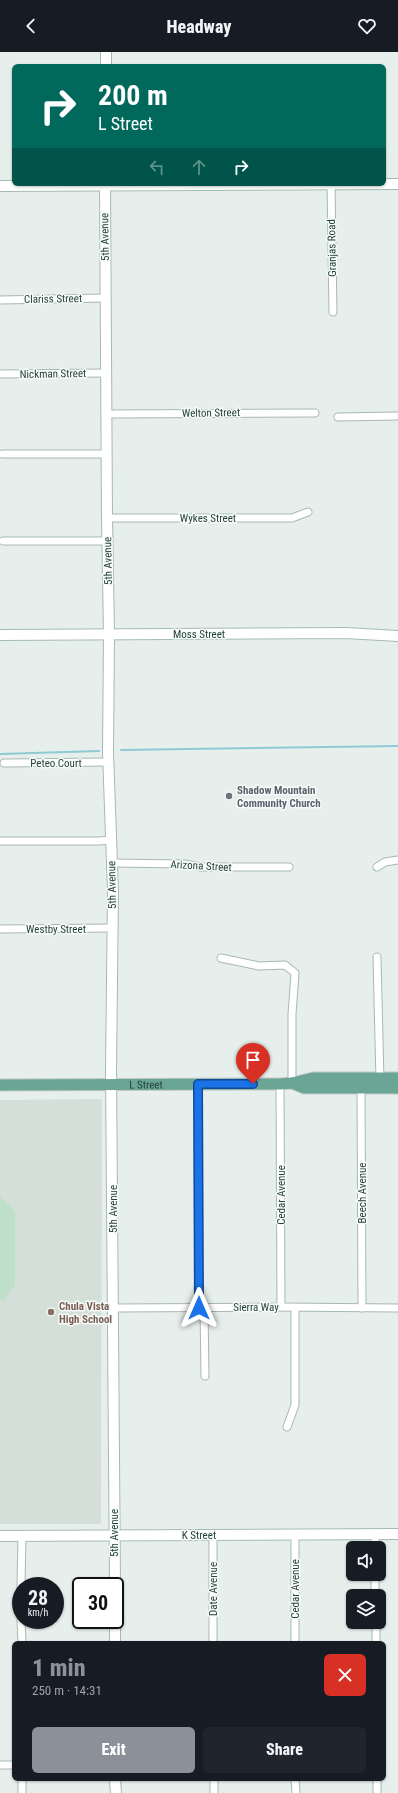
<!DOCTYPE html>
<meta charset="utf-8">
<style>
body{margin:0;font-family:"Roboto Condensed",sans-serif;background:#20242c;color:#f1f3f6;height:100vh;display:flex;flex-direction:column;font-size:15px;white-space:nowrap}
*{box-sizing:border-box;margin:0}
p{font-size:13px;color:#9ea1a6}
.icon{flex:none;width:22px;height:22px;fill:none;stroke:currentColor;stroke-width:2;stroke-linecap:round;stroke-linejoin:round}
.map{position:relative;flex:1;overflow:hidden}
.side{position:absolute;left:12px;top:1589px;width:374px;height:140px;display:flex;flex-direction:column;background:#171b24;border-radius:6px;box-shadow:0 1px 3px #0004}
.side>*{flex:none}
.banner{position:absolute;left:12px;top:12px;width:374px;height:122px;border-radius:6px;box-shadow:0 1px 3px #0004;background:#00695c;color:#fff;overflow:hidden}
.controls{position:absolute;left:346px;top:1489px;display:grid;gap:8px}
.controls a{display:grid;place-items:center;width:40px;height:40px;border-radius:6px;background:#171b24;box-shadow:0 1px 3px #0004;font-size:20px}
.speed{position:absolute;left:12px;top:1525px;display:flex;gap:8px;font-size:20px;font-weight:700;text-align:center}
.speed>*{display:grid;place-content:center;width:52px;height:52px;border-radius:50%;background:#171b24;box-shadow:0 1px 3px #0004;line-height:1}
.speed small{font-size:10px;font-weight:400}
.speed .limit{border:2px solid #111;border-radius:6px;background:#fff;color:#111}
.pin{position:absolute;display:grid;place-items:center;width:34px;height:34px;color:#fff;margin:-41px -17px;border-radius:50% 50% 50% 0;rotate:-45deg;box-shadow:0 0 4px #0007}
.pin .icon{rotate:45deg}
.me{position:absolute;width:44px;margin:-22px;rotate:0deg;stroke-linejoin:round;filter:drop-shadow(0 0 3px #0008)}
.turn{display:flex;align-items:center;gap:14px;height:84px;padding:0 20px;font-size:18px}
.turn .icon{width:52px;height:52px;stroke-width:2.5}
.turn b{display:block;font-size:28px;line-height:34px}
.lanes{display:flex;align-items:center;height:38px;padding:0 20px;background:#0003;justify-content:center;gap:20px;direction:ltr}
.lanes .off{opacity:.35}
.round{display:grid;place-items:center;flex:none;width:42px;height:42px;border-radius:6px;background:#20242c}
.headline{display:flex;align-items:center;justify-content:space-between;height:68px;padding:0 20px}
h1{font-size:24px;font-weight:800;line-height:30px;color:#8c9099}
.button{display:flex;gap:8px;margin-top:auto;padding:8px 20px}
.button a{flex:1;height:46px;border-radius:6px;background:#8c9099;color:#fff;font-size:16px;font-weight:800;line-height:46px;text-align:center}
.button a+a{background:#20242c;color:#f1f3f6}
header{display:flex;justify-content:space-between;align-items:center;height:52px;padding:0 20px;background:#171b24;font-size:18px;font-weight:800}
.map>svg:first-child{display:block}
</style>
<header><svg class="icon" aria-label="back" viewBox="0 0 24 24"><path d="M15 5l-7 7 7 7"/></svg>Headway<svg class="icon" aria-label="heart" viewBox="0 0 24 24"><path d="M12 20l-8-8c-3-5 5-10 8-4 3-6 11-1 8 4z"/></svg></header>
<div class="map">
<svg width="398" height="1741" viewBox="0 0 398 1741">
<rect width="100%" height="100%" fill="#e6efeb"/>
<polygon fill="#d4dfda" points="102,1047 101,1472 0,1472 0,1048"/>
<polygon fill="#bfe0c8" points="0,1145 15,1159 15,1233 4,1248 0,1248"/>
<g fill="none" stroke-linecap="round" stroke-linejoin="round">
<g stroke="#8ec9d4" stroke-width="2">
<polyline points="121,698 398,694"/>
<polyline points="0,702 99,699"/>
</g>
<g stroke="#a8b8b2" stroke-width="9">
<g id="street">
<polyline points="331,132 333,260"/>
<polyline points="0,248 106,246"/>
<polyline points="0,322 106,321"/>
<polyline points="107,362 315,361"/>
<polyline points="338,365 398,364"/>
<polyline points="2,402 106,402"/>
<polyline points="107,466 292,466 308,460"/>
<polyline points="3,489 108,489"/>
<polyline points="4,711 109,710"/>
<polyline points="0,789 99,789 111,788"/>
<polyline points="112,811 185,812 201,815 289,815"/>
<polyline points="377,815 385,810 398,808"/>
<polyline points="0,877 113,876"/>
<polyline points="377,905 380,1029"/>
<polyline points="221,906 259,914 285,913 295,921 292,962 292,1031"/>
<polyline points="198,1032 199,1256"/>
<polyline points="280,1032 281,1255"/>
<polyline points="361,1032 362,1256"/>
<polyline points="114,1256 281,1255 398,1256"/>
<polyline points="204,1256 205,1324"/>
<polyline points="287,1375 295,1353 295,1256"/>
<polyline points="295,1482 295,1591"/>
<polyline points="213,1483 213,1591"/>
<polyline points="375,1496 375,1483"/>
<polyline points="375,1522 375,1544"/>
<polyline points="21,1534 22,1484"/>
<polyline points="21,1568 22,1591"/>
<polyline points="376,1570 376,1591"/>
<polyline points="0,1713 14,1713"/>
<polyline points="214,1727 214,1741"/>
<polyline points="295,1727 296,1741"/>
<polyline points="377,1727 377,1741"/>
<polyline points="22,1741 22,1727"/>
</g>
</g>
<g stroke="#a4bbb3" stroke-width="12">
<g id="secondary">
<polyline points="106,14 106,0"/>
<polyline points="105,132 107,466 109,582 108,701 113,839 111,1018 115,1534"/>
<polyline points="0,134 398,132"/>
<polyline points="0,583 346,581 398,584"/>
<polyline points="0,1484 398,1482"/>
<polyline points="115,1568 115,1591"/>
<polyline points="115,1727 116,1741"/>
</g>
</g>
<g stroke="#c2cac8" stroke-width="13">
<g id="primary">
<polyline points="292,1031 304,1036 398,1036"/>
<path id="s1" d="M0,1033L280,1032L292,1031L313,1026H398"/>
</g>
</g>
<use href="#street" stroke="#fff" stroke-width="7"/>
<use href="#secondary" stroke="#fff" stroke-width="10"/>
<use href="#primary" stroke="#6aa596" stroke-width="11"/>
</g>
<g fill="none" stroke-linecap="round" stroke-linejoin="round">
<g stroke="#114b97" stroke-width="10">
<polyline id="route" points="199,1256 198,1032 253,1032"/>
</g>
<use href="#route" stroke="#1a73e8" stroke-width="7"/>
</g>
<circle fill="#6b7280" stroke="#f7fbf9" stroke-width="1.5" cx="229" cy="744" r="4"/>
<circle fill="#8d6e63" stroke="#f7fbf9" stroke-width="1.5" cx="51" cy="1260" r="4"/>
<g text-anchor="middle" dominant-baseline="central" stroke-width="3" stroke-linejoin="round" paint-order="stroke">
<g font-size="11" fill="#24423a" stroke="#f7fbf9">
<text transform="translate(105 185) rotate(-91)">5th Avenue</text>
<text transform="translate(332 196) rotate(-91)">Granjas Road</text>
<text transform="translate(53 247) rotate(-1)">Clariss Street</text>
<text transform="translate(53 322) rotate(-1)">Nickman Street</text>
<text transform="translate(211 361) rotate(-1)">Welton Street</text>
<text x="208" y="466">Wykes Street</text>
<text transform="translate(108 509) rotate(-91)">5th Avenue</text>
<text x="199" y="582">Moss Street</text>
<text x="56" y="711">Peteo Court</text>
<text transform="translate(201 814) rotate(3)">Arizona Street</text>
<text transform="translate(112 833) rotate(-91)">5th Avenue</text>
<text x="56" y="877">Westby Street</text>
<text stroke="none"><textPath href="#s1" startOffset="146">L Street</textPath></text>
<text transform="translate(362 1141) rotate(-90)">Beech Avenue</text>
<text transform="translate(281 1143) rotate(-90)">Cedar Avenue</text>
<text transform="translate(113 1157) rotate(-90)">5th Avenue</text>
<text x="256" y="1255">Sierra Way</text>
<text transform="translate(114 1481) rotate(-90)">5th Avenue</text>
<text x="199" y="1483">K Street</text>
<text transform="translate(213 1537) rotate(-90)">Date Avenue</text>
<text transform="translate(295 1537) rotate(-90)">Cedar Avenue</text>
</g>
<g font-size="11" font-weight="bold" fill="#5b616d" stroke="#f7fbf9" text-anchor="start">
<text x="237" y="738">Shadow Mountain<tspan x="237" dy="13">Community Church</tspan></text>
</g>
<g font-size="11" font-weight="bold" fill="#785e54" stroke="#f7fbf9" text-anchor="start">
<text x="59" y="1254">Chula Vista<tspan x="59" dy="13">High School</tspan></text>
</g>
</g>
</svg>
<div class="controls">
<a><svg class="icon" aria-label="sound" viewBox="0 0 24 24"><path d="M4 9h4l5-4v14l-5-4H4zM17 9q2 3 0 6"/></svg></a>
<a><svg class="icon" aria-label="layers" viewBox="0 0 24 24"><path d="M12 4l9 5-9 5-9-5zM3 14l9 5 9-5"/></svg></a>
</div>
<div class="speed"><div>28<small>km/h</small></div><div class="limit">30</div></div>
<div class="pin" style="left:253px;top:1032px;background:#d93025"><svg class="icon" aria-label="arrive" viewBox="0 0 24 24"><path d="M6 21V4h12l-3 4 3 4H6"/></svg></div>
<svg class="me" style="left:199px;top:1256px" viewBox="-20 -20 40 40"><path d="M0-17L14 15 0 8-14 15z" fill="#1a73e8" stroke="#fff" stroke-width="4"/></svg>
<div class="banner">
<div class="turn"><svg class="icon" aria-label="right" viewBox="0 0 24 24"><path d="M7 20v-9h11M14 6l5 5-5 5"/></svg><div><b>200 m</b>L Street</div></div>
<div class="lanes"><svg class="icon off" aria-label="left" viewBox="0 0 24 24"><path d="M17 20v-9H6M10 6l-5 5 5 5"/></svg><svg class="icon off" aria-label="ahead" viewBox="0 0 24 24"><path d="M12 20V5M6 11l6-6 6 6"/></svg><svg class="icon" aria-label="right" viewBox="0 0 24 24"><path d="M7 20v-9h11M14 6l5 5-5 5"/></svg></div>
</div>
<section class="side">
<div class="headline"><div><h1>1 min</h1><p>250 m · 14:31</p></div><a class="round" style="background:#d93025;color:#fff"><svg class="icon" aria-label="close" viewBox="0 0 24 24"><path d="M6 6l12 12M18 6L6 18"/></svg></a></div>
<div class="button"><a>Exit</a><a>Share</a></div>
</section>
</div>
